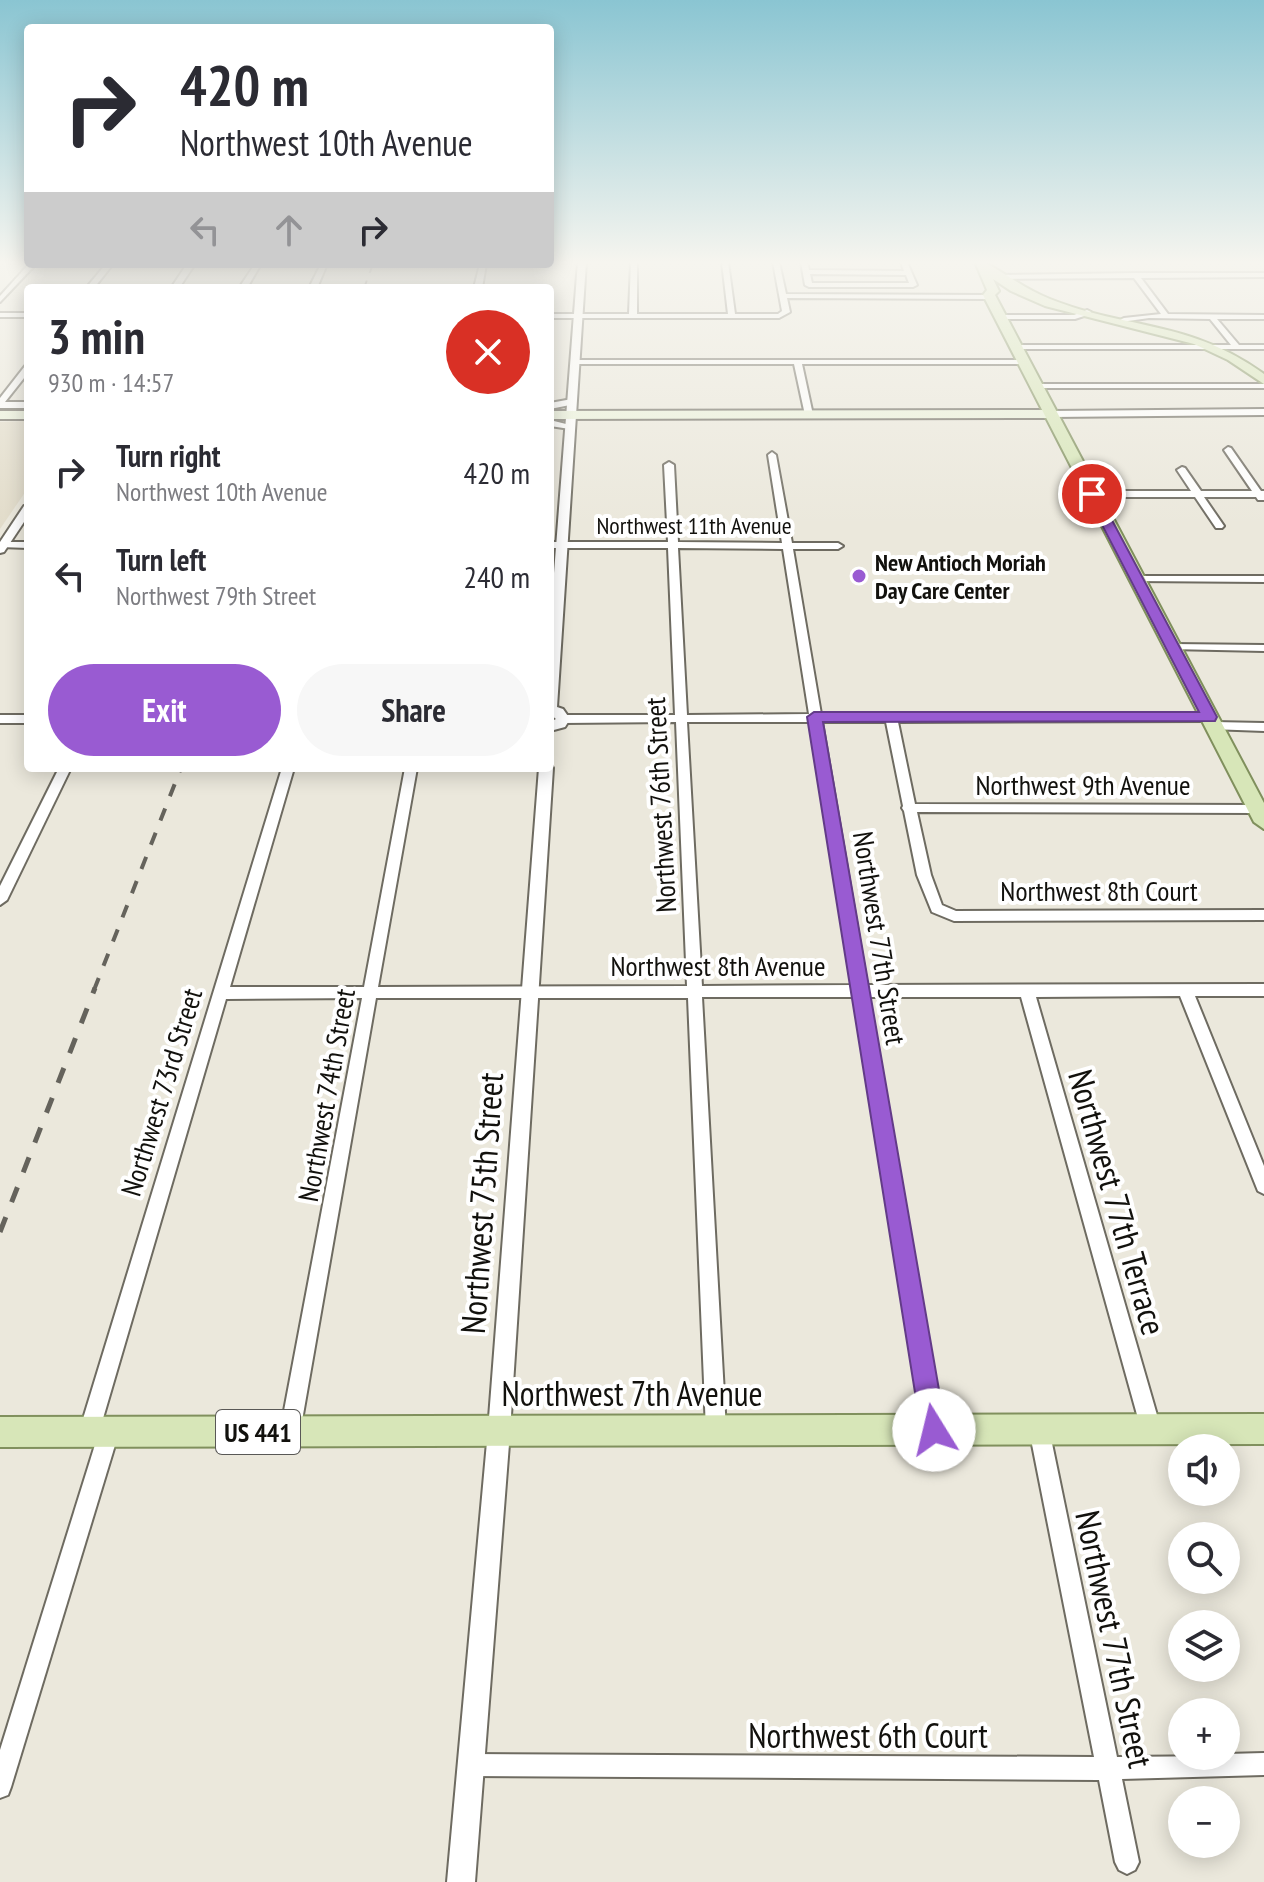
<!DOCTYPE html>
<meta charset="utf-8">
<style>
body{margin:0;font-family:"PT Sans Narrow",sans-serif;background:#f7f7f7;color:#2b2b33;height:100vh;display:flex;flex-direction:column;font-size:30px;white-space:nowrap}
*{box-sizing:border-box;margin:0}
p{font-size:26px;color:#7c7c81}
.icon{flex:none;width:44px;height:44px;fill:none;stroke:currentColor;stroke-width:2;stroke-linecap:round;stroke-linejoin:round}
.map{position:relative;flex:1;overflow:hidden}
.sheet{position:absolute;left:24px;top:284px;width:530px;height:488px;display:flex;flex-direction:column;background:#fff;border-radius:8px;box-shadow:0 4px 20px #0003}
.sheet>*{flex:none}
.top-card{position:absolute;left:24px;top:24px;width:530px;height:244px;border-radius:8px;box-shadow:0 4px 20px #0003;background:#fff;color:#2b2b33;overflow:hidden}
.buttons{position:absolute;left:1168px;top:1434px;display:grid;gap:16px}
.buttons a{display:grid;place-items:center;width:72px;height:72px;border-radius:50%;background:#fff;box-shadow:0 4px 20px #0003;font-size:40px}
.pin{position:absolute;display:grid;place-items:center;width:68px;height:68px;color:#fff;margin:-34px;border:4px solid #fff;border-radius:50%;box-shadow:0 2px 8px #0007}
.me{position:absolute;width:88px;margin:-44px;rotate:351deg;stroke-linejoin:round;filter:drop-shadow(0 0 6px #0008)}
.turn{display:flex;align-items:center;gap:28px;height:168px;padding:0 24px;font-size:36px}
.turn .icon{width:104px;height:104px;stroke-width:2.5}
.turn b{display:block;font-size:56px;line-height:68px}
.lanes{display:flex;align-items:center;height:76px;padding:0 24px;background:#0003;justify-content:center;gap:40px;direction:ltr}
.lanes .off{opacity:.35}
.round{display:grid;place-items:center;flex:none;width:84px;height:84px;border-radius:42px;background:#f7f7f7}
.overview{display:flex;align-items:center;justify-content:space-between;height:136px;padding:0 24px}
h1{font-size:48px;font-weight:800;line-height:60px}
.action{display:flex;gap:16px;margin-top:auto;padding:16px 24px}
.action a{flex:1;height:92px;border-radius:48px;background:#995bd2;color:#fff;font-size:32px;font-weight:800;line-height:92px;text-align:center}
.action a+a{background:#f7f7f7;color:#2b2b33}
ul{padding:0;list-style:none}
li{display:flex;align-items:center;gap:24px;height:104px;padding:0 24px}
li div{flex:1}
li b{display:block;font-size:30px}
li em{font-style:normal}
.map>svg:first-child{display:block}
</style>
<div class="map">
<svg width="1264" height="1882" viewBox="0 0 1264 1882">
<rect width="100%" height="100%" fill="#ebe8dc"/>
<polygon fill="#e2dcca" points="28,421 28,488 0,529 0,422"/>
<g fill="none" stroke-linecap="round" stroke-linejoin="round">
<g stroke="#6e6b61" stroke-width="4">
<g id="minor">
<polygon points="631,262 637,262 637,314 728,314 722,262 728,262 735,314 778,314 782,311 773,262 779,262 786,294 990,295 994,297 990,299 787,298 790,312 779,318 550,318 550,314 629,314"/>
<path d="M801,262H807L809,270L904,271L901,262H907L917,285L913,287H809L805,285ZM810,274L906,275L909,283H812Z"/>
<polygon points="29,264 36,264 0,302 0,296"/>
<polygon points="106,264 113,264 94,288 86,288"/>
<polygon points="255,264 261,264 247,288 239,288"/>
<polygon points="321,264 327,264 317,288 309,288"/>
<polygon points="480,264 486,264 482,288 474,288"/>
<polygon points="1135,273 1264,273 1264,277 1141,278 1168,314 1264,315 1264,319 1217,319 1239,345 1264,345 1264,349 1013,349 1012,347 1016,345 1231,345 1210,319 1149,318 1121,322 1120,320 1124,318 1161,314 1134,278 995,279 991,277 995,275"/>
<polygon points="1087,310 1091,312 1090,314 1075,319 1001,319 997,317 1001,315 1074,315"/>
<rect x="0" y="313" width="28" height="4"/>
<polygon points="574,360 1024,360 1028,362 1024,364 802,364 813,415 809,418 805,415 794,364 571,364 571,360"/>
<polygon points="25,366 28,366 28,373 5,402 28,402 28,408 0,408 0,398"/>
<rect x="1034" y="384" width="230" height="4"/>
<polygon points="572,399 575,400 575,404 550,409 550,403"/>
<polygon points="1264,409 1264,415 1051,417 1047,414 1051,411"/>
<polygon points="550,420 574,426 570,429 550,426"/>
<polygon points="1228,447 1231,448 1261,491 1264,491 1264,500 1258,500 1256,497 1204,497 1224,526 1222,528 1216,528 1195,497 1092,497 1087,494 1092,491 1191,491 1177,470 1182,467 1185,468 1201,491 1252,491 1224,450"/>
<path d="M772,452L776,455L792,543H838L843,546L838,549H793L821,714L1210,713L1216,717L1210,721L898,722L915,804L1257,805L1263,809L1257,813L917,812L931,875L942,905L956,911L1264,910V920L954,921L932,912L917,875L904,811L902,808L903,806L886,722H822L867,985L1264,984V996H1195L1264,1166V1194L1258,1191L1180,996L1036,997L1161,1429L1158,1436L1151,1439L1144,1436L1141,1429L1021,997H869L944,1430L941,1437L934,1440L927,1437L924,1430L855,997H702L726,1430L723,1437L716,1440L709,1437L706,1430L688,998H376L300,1432L297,1439L290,1442L283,1439L280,1432L362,998L226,999L99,1432L96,1439L89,1442L82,1439L79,1432L282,768H294L230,987H364L405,768H417L378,987L687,986L676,722L563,723L557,719L563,715H675L668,548H550V542H668L664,465L669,462L674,465L678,542L782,543L768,455ZM678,548L783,549L809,714L687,715ZM687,722H811L853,985L702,986Z"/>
<polygon points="3,542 28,542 28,548 0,547 0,543"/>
<polygon points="1137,576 1264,576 1264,582 1133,581 1132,579"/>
<polygon points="1173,644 1264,645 1264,651 1169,649 1169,645"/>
<rect x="0" y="715" width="28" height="8"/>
<polygon points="1214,722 1264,723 1264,731 1210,729 1210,723"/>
<polygon points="59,768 71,768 7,900 0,905 0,886"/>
<polygon points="1039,1419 1046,1422 1049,1429 1117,1757 1226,1756 1226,1754 1264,1753 1264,1775 1122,1779 1139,1862 1135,1870 1127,1874 1119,1870 1115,1862 1099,1780 471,1776 463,1773 460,1765 463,1757 471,1754 1094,1757 1029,1429 1032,1422"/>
<polygon points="109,1422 116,1425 119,1432 11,1787 8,1795 0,1798 0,1750 99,1432 102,1425"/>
</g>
</g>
<g stroke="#6e6b61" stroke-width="4">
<g id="tertiary">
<polygon points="578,262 586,262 557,707 563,709 570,719 565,727 550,731 550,722 556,719 550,714 550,625"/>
<polygon points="187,264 195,264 179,288 171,288"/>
<polygon points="28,505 28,516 4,552 0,553 0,542 24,506"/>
<polygon points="550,764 553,768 510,1431 475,1882 447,1882 488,1431 539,768 550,768"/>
</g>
</g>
<g stroke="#6e6b61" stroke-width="4">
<g id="secondary">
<rect x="0" y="411" width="28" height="8"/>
<polygon points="550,411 1051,410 1057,414 1051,418 550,419"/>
</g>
</g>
<g stroke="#80905d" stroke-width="4">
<g id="primary">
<path d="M975,262C979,262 982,261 986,263C1008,275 1026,290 1050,299C1128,330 1190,320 1264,374V384L1228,360L1194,344L1045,306L1011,291L993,279L999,291L995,295L1264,803V829L1254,822L983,295L987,290Z"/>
<polygon points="1264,1414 1264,1444 0,1447 0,1417"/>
</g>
</g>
<use href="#minor" fill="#fff" fill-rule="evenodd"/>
<use href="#tertiary" fill="#fff" fill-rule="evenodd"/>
<use href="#secondary" fill="#ebf2db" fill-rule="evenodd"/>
<use href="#primary" fill="#d7e6b8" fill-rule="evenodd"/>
<polyline stroke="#65635c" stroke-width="2" stroke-dasharray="8 8" stroke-linecap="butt" points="364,288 373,264"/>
<polyline stroke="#65635c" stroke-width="4" stroke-dasharray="13 13" stroke-linecap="butt" points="94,990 181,768"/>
<polyline stroke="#65635c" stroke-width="5" stroke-dasharray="16 16" stroke-linecap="butt" points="0,1232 95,988"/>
</g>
<linearGradient id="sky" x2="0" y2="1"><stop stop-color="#8ac5d2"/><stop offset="0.5" stop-color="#f6f5ef"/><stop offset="1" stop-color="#f6f5ef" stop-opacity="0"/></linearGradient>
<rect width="1264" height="525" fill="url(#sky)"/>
<polygon fill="#995bd2" stroke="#633b88" stroke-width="2" points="1092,490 1098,494 1217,717 1215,721 823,722 946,1430 942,1439 934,1442 925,1439 921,1430 807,717 814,712 1199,712 1086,494"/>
<circle fill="#995bd2" stroke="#fff" stroke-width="3" cx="859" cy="576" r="8"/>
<g text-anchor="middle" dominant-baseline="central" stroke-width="8" stroke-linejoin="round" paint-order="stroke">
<g font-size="24" fill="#12110d" stroke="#fff">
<text x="694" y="525">Northwest 11th Avenue</text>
</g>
<g font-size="24" font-weight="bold" fill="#12110d" stroke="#fff" text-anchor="start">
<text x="875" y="562">New Antioch Moriah<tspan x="875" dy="28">Day Care Center</tspan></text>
</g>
<rect fill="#fff" stroke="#595856" stroke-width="2" x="216" y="1410" width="84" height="44" rx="6"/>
<g font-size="26" font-weight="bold" fill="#12110d">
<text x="258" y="1432">US 441</text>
</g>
<g font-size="28" fill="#12110d" stroke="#fff">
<text x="1083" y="784">Northwest 9th Avenue</text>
<text transform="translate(660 805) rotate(-93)">Northwest 76th Street</text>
<text x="1099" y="890">Northwest 8th Court</text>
<text transform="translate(880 938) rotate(81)">Northwest 77th Street</text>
<text x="718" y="965">Northwest 8th Avenue</text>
<text transform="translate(161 1092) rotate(-73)">Northwest 73rd Street</text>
<text transform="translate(326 1095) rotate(-80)">Northwest 74th Street</text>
</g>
<g font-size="34" fill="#12110d" stroke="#fff">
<text transform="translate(1118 1202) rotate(74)">Northwest 77th Terrace</text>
<text transform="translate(481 1203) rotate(-86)">Northwest 75th Street</text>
<text x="632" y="1393">Northwest 7th Avenue</text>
<text transform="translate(1115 1639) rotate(78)">Northwest 77th Street</text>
<text x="868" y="1735">Northwest 6th Court</text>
</g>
</g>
</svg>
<div class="buttons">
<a><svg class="icon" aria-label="sound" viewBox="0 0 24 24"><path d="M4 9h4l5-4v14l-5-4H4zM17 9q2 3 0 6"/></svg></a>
<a><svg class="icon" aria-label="search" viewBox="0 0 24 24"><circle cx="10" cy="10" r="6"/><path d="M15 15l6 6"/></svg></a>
<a><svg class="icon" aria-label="layers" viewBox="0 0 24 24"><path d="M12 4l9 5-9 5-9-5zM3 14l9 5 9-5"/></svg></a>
<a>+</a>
<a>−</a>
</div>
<div class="pin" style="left:1092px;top:494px;background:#d93025"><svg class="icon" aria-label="arrive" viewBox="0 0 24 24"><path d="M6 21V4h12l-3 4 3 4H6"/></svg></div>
<svg class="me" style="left:934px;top:1430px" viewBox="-20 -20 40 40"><circle r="19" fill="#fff"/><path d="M0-13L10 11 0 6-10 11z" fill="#995bd2"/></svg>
<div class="top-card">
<div class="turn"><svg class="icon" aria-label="right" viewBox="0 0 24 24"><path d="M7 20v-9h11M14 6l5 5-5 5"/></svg><div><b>420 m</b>Northwest 10th Avenue</div></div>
<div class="lanes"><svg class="icon off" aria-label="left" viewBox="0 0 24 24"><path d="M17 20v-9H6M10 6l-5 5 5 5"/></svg><svg class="icon off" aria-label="ahead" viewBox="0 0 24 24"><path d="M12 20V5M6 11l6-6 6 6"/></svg><svg class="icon" aria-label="right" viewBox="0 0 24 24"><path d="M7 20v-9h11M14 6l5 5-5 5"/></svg></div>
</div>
<section class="sheet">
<div class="overview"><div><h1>3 min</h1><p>930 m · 14:57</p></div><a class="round" style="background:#d93025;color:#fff"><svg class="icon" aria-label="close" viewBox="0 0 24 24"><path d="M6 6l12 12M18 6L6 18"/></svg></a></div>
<ul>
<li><svg class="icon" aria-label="right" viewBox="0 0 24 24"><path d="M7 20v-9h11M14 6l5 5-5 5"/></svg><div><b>Turn right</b><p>Northwest 10th Avenue</p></div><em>420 m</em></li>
<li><svg class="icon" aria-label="left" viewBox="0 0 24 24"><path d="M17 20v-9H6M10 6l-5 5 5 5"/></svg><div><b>Turn left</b><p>Northwest 79th Street</p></div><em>240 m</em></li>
</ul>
<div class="action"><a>Exit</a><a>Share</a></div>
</section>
</div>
